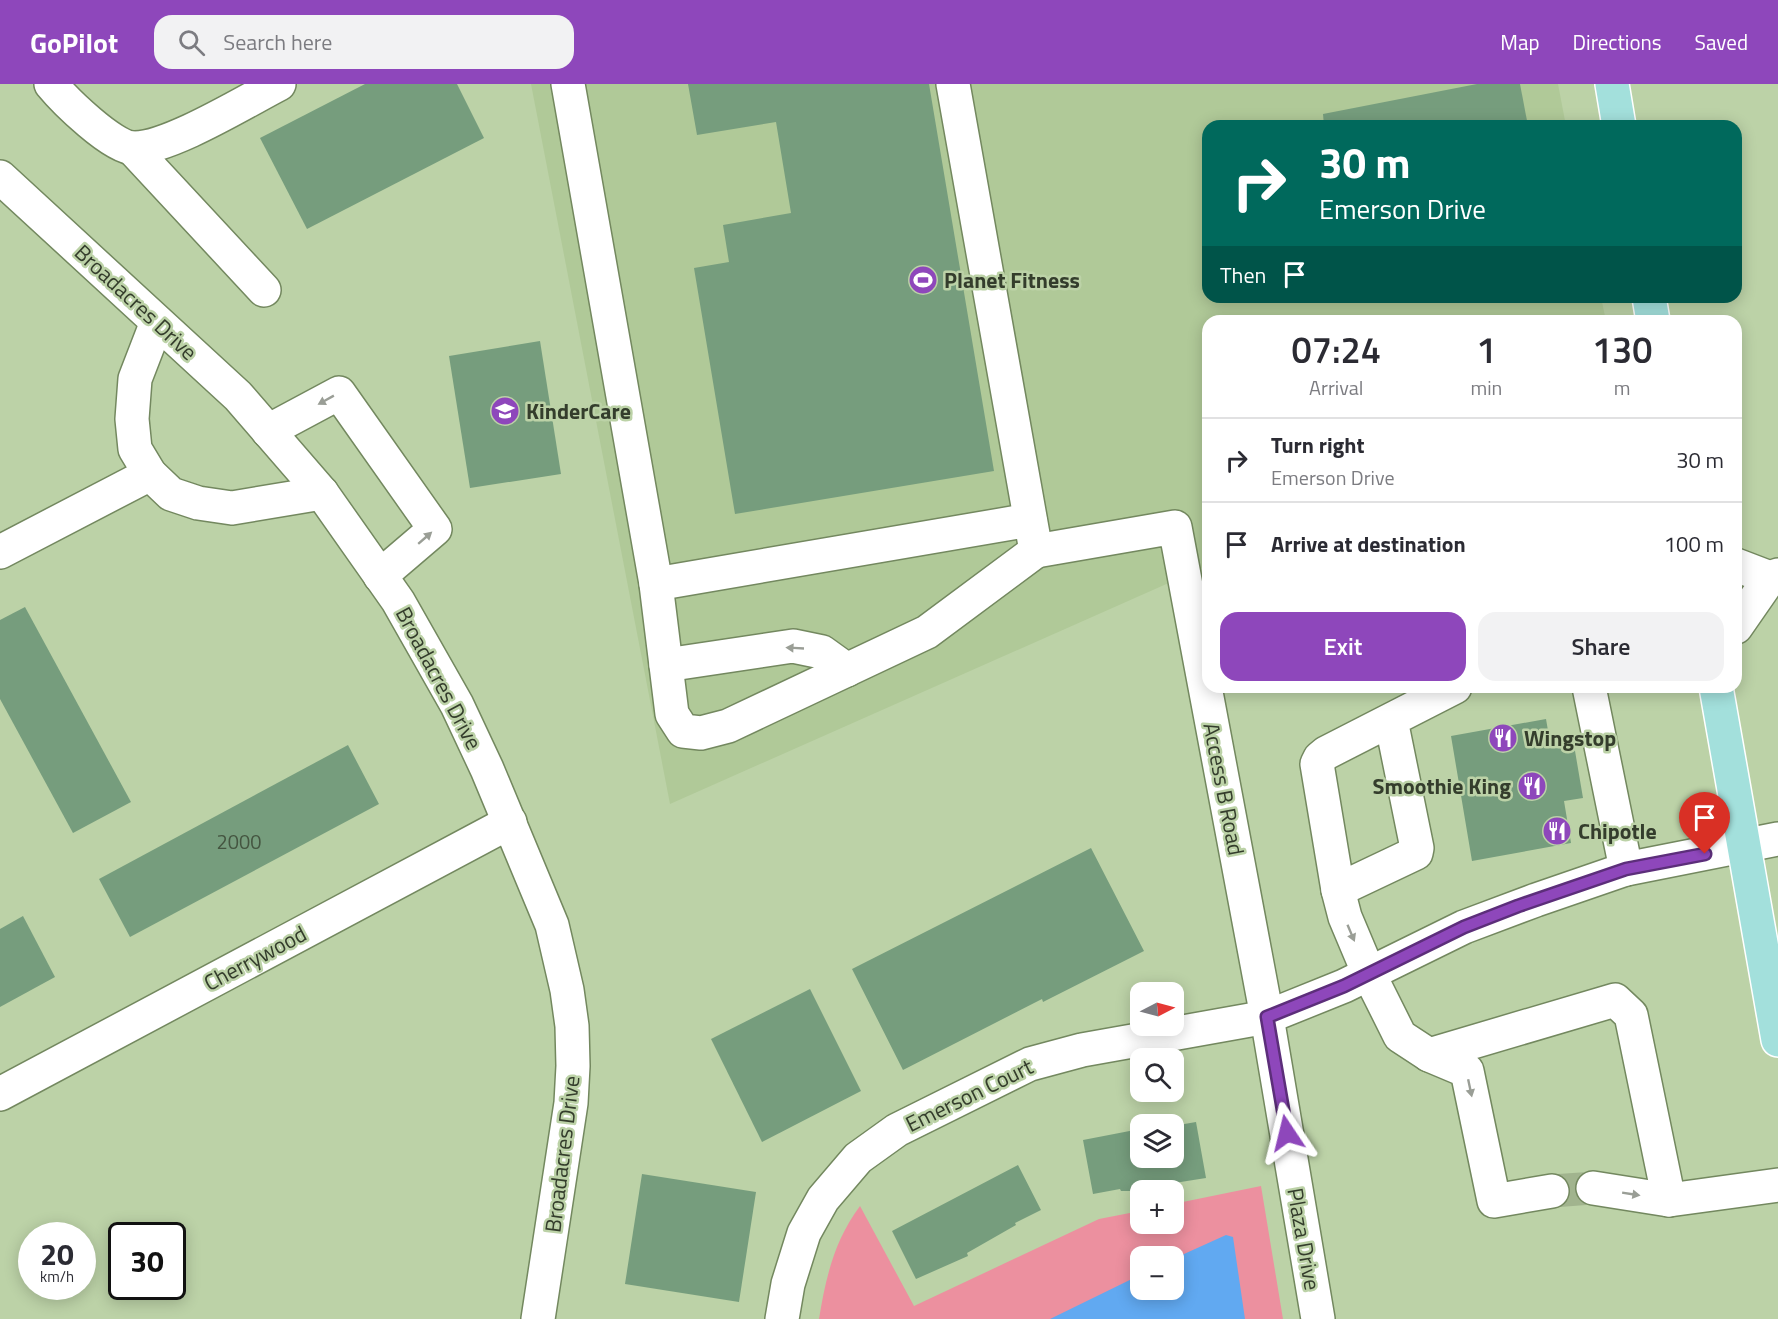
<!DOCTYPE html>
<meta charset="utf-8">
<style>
body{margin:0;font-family:"Titillium Web",sans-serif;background:#f2f2f3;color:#2b2b33;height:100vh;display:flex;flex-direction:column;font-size:22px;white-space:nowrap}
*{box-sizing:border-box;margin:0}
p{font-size:20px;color:#7c7c81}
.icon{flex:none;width:33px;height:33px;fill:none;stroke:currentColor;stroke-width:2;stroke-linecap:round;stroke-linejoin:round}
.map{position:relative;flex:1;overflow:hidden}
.details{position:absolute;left:1202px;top:231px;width:540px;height:378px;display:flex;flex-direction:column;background:#fff;border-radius:18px;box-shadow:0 3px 15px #0003}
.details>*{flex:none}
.banner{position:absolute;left:1202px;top:36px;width:540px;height:183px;border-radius:18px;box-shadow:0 3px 15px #0003;background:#00695c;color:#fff;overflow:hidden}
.needle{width:39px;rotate:84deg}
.tools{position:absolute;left:1130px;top:898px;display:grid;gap:12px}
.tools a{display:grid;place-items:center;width:54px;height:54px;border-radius:12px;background:#fff;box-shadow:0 3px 15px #0003;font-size:30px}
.speed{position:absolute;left:18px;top:1138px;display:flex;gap:12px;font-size:30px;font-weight:700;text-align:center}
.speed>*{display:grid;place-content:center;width:78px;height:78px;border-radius:50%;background:#fff;box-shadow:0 3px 15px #0003;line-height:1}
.speed small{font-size:15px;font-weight:400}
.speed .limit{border:3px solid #111;border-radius:9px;background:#fff;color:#111}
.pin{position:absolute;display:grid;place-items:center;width:51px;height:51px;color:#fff;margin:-62px -26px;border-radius:50% 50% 50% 0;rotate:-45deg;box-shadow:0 0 6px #0007}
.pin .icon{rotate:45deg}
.me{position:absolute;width:66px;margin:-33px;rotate:350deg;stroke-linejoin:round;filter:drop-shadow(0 0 4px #0008)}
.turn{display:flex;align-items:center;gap:21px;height:126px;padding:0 18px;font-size:27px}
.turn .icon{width:78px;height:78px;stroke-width:2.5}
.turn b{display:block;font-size:42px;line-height:51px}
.then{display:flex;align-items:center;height:57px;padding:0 18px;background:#0003;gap:12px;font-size:22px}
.eta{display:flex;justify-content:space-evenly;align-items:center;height:102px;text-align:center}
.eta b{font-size:36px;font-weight:600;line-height:42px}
.action{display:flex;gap:12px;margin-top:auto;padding:12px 18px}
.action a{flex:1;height:69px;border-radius:18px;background:#8e47bb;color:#fff;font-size:24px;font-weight:600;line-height:69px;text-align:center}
.action a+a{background:#f2f2f3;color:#2b2b33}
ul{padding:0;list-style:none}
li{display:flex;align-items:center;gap:18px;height:84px;padding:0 18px;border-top:2px solid #e1e1e2}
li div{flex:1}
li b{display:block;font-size:22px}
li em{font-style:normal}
header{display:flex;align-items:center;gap:36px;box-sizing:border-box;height:84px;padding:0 30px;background:#8e47bb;color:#fff}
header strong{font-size:28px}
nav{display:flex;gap:33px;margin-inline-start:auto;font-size:21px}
.search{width:420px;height:54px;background:#f2f2f3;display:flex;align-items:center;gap:15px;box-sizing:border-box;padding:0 21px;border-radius:18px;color:#7c7c81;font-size:22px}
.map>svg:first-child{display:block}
</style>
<header>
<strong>GoPilot</strong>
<div class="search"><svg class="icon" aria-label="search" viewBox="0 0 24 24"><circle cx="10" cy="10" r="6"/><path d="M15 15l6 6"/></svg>Search here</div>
<nav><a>Map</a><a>Directions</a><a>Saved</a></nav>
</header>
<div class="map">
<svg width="1778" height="1235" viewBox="0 0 1778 1235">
<rect width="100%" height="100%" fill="#bcd2a7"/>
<polygon fill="#b0c998" points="531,0 1558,0 1566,42 1208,42 1208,213 1601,213 1606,237 1208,237 1207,482 670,720"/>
<path fill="#ec909f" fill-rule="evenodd" d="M1261,1102L1283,1235H819C826,1193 834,1157 860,1122L914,1222L1099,1135L1140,1127V1140H1173V1120ZM1140,1173H1173V1206H1140Z"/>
<polygon fill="#61a9f1" points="1226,1151 1233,1153 1245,1235 1050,1235 1140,1191 1140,1206 1173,1206 1173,1175"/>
<g fill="#769d7d">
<polygon points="365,0 457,0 484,54 307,145 260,54"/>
<polygon points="688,0 929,0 994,387 735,430 694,184 729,178 723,141 791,129 776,38 697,51"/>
<polygon points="1477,0 1520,0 1528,42 1324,42 1323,30"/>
<polygon points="540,257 561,390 470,404 449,272"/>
<polygon points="25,523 131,718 73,749 0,615 0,536"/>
<polygon points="1546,635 1551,664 1574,661 1583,714 1564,717 1571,759 1472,777 1451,652"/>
<polygon points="348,661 379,720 130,853 99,795"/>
<polygon points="1091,764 1144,867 1043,918 1042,915 903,986 852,885"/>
<polygon points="23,832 55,893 0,923 0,845"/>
<polygon points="810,905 861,1007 762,1058 711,955"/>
<polygon points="1196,1038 1206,1094 1149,1103 1150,1107 1121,1107 1120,1105 1093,1110 1083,1056 1140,1045 1140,1074 1173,1074 1173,1042"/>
<polygon points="1018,1081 1041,1126 1015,1139 1016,1141 967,1169 968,1172 916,1195 892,1147"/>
<polygon points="642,1090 756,1108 739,1218 625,1200"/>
</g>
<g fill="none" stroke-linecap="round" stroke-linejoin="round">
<polyline stroke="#a1b48e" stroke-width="33" stroke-dasharray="33 16" stroke-linecap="butt" points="1552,1107 1593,1104"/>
<g stroke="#73885f" stroke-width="36">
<g id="minor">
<path d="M51,0C65,17 112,63 133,64C168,65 246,17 279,0"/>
<polyline points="568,0 656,500 1030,436"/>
<polyline points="953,0 1036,467 1175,443 1267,933 1318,1235"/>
<polyline points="132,64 264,206"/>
<polyline points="0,93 238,312 322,409 398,517 457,621 487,685 552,841 567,906 572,942 573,982 571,1019 538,1235"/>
<polyline points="157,238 135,295 132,335 135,365 150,390 171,410 198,419 232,424 322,409"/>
<polyline points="268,347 339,309 435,445 380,492"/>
<polyline points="0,468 150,390"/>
<polyline points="1736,481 1770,494"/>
<polyline points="656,500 672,630 683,647 701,649 728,642 927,548 1036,467"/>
<polyline points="1736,543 1770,494 1778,491"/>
<polyline points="666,581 793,562 822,568 847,586"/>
<polyline points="1589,603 1626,785"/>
<polyline points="1391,636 1417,764 1416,769 1338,806 1317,680 1320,674 1326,669 1455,603"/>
<polyline points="1338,806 1345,833 1369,890 1400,952 1429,971 1615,916 1631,931 1669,1116 1778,1101"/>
<polyline points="1429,971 1467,987 1494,1117 1552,1107"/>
<polyline points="0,1010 510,738"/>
<polyline points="1593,1104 1669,1116"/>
<polyline points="782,1235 788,1200 804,1149 823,1115 858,1074 897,1046 1030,980 1082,966 1267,933 1344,902 1464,843 1536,816 1626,785 1778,755"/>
</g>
</g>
<g stroke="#fff" stroke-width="36">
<g id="major">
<polyline points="1612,0 1619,42"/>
<polyline points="1649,213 1653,237"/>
<polyline points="1716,603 1778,956"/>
</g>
</g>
<use href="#minor" stroke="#fff" stroke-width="33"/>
<use href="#major" stroke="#a3e0dc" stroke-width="33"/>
</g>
<defs><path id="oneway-solid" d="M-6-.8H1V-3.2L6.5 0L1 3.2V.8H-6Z" transform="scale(1.5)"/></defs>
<g fill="#9a9e96">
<use href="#oneway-solid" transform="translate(326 316) rotate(151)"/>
<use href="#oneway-solid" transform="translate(425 454) rotate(-41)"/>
<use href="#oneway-solid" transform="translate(795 564) rotate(-177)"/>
<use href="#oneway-solid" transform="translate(1351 849) rotate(67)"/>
<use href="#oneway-solid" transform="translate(1470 1004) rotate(78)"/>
<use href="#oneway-solid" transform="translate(1631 1110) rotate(9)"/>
</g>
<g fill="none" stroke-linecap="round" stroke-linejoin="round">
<g stroke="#5c2e7a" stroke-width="15">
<polyline id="route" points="1287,1049 1267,933 1344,902 1464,843 1518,822 1626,785 1705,770"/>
</g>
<use href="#route" stroke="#8e47bb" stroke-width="10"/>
</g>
<defs>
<g id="stadium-disc" transform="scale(1.5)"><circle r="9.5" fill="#8e47bb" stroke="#bcd2a7"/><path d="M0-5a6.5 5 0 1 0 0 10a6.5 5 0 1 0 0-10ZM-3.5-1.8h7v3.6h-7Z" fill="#fff"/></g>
<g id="school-disc" transform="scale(1.5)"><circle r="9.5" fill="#8e47bb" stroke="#bcd2a7"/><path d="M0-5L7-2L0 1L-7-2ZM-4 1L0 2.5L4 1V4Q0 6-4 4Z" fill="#fff"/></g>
<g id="restaurant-disc" transform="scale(1.5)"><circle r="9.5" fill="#8e47bb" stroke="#bcd2a7"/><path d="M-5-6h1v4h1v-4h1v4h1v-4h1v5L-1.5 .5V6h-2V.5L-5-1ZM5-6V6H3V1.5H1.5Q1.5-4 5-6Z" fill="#fff"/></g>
</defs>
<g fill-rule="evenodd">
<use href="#stadium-disc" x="923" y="196"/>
<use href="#school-disc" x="505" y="327"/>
<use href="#restaurant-disc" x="1503" y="654"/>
<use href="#restaurant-disc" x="1532" y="702"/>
<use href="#restaurant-disc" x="1557" y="747"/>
</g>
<g text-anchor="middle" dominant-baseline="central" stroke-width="5" stroke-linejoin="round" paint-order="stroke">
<g font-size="20" fill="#445540">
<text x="239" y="757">2000</text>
</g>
<g font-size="22" font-weight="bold" fill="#343d2c" stroke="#bcd2a7" text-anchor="start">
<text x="944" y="196">Planet Fitness</text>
<text x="526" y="327">KinderCare</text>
<text x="1524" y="654">Wingstop</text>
<text x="1511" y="702" text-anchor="end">Smoothie King</text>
<text x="1578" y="747">Chipotle</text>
</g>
<g font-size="22" fill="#343d2c" stroke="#bcd2a7">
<text transform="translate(136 218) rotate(43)">Broadacres Drive</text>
<text transform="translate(439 594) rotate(62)">Broadacres Drive</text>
<text transform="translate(1224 705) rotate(79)">Access B Road</text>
<text transform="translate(255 874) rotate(-28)">Cherrywood</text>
<text transform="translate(969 1011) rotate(-26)">Emerson Court</text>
<text transform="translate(562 1070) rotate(-83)">Broadacres Drive</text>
<text transform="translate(1304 1155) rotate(80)">Plaza Drive</text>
</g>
</g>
</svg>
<div class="tools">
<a><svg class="needle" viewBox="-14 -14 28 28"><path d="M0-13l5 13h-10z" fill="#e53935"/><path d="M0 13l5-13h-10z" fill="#7c7c81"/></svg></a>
<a><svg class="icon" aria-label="search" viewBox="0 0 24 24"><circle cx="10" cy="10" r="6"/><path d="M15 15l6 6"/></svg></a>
<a><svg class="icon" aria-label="layers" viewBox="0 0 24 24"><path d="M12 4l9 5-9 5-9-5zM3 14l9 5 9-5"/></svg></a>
<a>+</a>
<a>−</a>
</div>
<div class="speed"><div>20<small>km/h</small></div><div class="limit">30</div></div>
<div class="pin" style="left:1705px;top:770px;background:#d93025"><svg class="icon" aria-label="arrive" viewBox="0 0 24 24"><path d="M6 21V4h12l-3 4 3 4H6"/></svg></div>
<svg class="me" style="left:1287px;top:1049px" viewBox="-20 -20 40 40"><path d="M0-17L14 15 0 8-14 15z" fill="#8e47bb" stroke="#fff" stroke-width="4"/></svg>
<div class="banner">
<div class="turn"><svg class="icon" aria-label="right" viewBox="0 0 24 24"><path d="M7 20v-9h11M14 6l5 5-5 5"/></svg><div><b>30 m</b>Emerson Drive</div></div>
<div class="then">Then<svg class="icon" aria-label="arrive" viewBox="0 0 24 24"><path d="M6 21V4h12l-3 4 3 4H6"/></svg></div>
</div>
<section class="details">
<div class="eta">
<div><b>07:24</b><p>Arrival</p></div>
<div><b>1</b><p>min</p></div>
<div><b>130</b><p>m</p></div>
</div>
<ul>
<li><svg class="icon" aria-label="right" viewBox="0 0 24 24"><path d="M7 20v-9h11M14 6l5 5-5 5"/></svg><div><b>Turn right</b><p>Emerson Drive</p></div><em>30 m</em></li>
<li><svg class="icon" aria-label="arrive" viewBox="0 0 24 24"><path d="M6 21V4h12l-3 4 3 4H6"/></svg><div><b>Arrive at destination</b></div><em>100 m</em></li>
</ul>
<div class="action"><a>Exit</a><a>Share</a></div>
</section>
</div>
